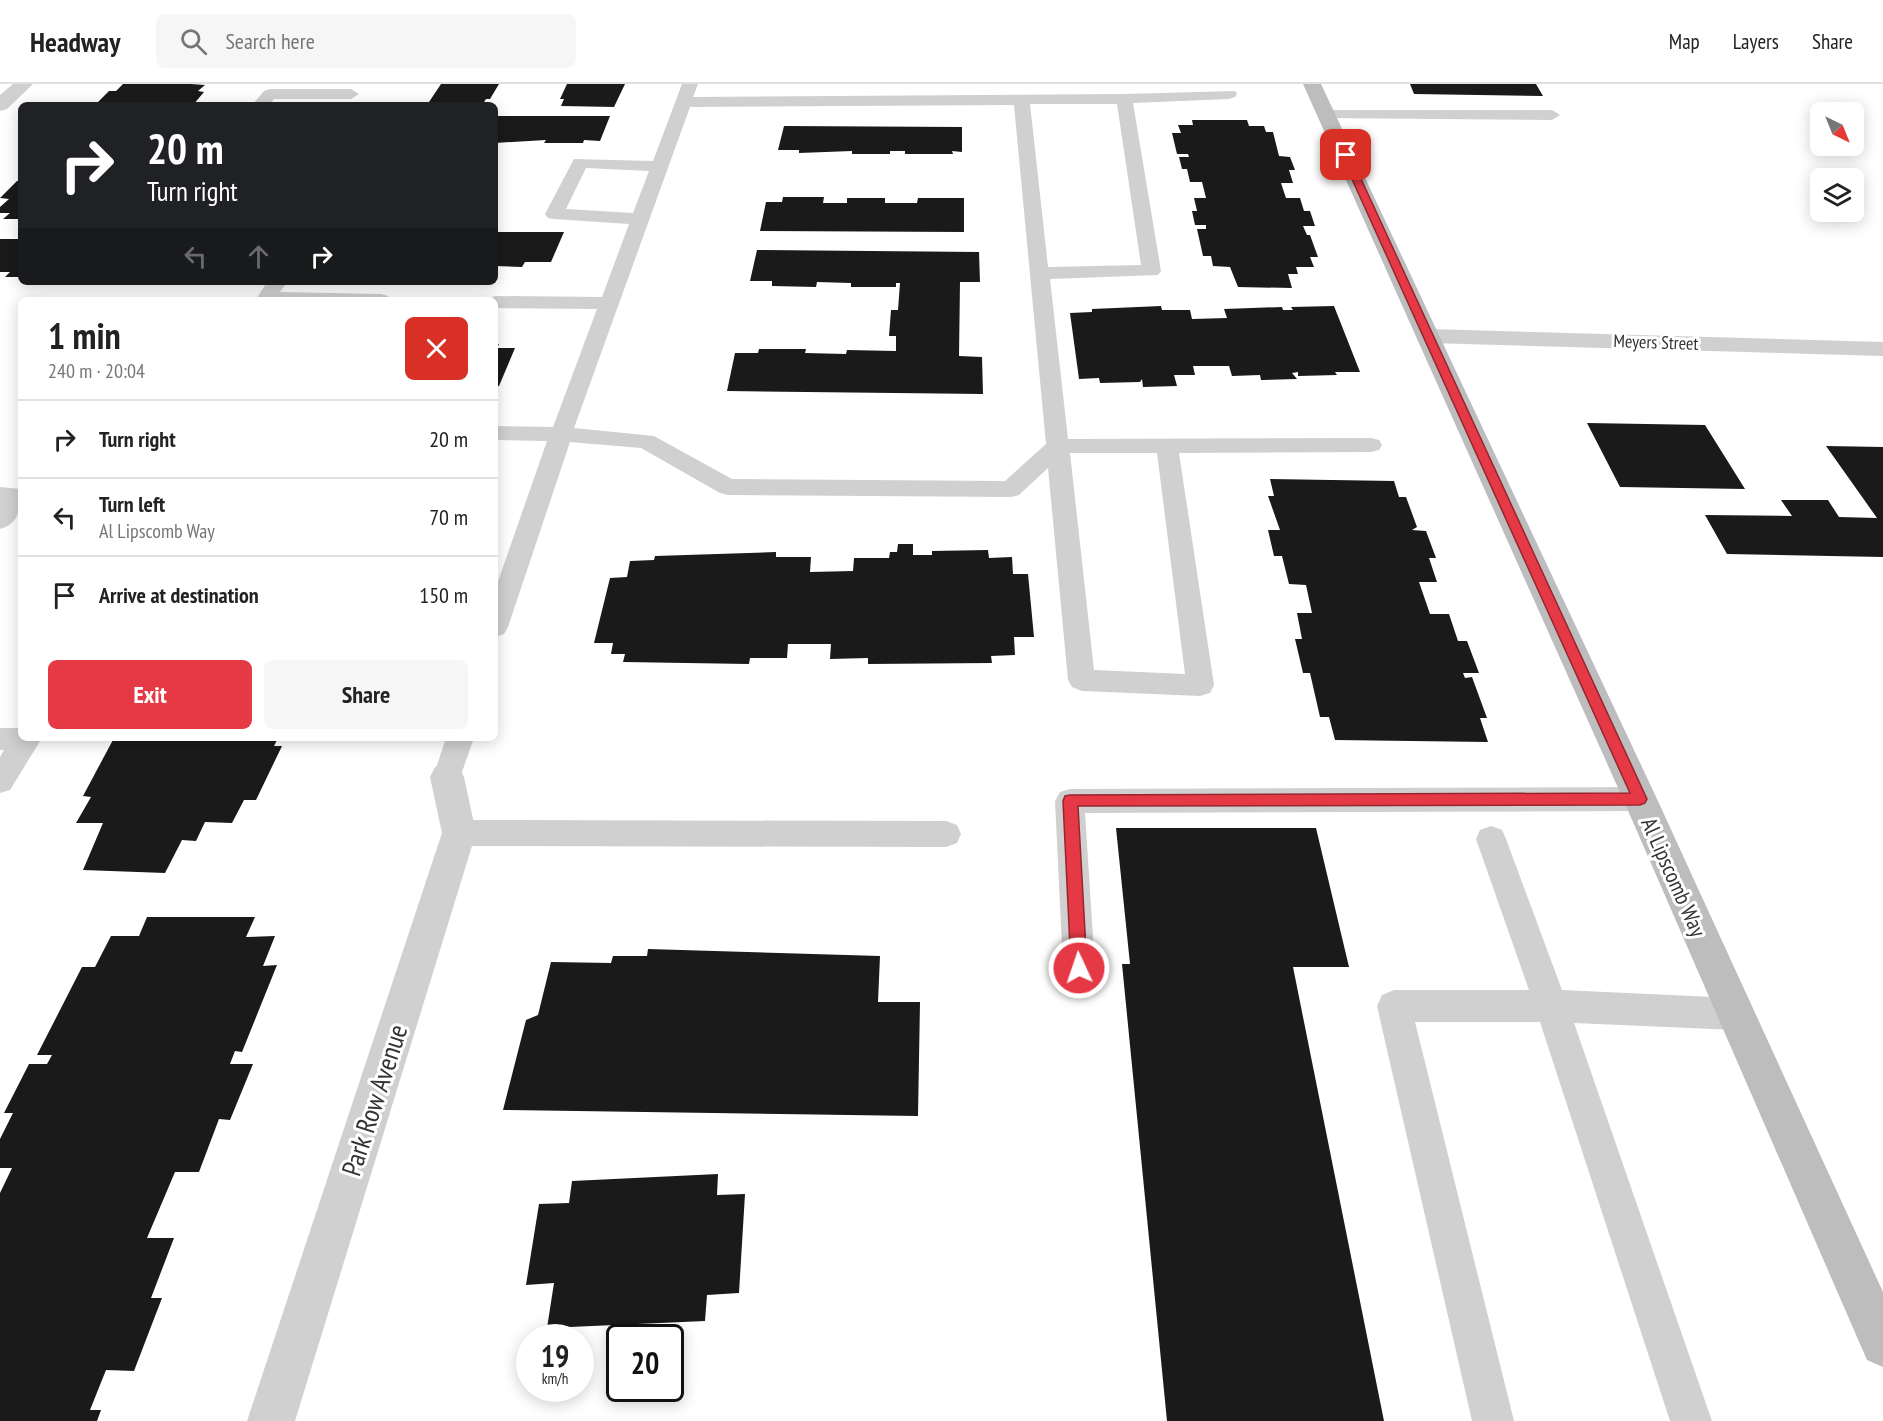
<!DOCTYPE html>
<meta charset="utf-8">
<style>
body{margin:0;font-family:"PT Sans Narrow",sans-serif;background:#f6f6f6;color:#222;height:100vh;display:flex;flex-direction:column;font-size:22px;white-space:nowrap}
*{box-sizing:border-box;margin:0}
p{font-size:20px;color:#767676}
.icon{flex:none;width:33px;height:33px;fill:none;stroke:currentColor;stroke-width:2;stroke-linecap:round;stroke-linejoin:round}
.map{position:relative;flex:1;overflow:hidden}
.sheet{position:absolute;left:18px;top:213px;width:480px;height:444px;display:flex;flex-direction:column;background:#fff;border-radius:9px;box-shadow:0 3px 15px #0003}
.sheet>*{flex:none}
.guide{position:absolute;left:18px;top:18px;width:480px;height:183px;border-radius:9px;box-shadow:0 3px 15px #0003;background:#202124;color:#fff;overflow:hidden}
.needle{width:39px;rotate:137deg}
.fabs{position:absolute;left:1810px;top:18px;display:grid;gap:12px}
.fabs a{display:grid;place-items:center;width:54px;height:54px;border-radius:9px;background:#fff;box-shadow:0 3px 15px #0003;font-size:30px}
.speed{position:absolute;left:516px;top:1240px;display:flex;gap:12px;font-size:30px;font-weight:700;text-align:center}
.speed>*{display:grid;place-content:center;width:78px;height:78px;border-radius:50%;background:#fff;box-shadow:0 3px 15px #0003;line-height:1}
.speed small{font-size:15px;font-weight:400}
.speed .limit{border:3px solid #111;border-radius:9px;background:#fff;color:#111}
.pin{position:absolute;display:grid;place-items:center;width:51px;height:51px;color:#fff;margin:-26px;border-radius:12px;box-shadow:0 3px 9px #0006}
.me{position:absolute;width:66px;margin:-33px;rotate:357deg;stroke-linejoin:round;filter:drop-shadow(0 0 4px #0008)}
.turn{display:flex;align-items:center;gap:21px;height:126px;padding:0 30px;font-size:27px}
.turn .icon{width:78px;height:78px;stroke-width:2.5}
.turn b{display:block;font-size:42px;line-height:51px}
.lanes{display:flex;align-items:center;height:57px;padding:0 30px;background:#0003;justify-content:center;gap:30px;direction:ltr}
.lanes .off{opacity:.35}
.round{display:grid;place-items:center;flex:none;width:63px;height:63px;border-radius:9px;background:#f6f6f6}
.headline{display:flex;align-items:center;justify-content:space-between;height:102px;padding:0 30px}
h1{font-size:36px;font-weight:600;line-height:45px}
.primary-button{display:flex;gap:12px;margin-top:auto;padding:12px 30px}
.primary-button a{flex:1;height:69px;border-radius:9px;background:#e63946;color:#fff;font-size:24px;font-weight:600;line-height:69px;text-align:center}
.primary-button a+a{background:#f6f6f6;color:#222}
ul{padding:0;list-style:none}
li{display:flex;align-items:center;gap:18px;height:78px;padding:0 30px;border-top:2px solid #e0e0e0}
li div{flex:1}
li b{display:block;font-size:22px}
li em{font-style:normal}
header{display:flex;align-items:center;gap:36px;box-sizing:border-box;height:84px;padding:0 30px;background:#fff;border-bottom:2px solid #e0e0e0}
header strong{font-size:28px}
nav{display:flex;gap:33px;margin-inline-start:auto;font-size:21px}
.search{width:420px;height:54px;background:#f6f6f6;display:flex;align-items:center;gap:15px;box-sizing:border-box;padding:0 21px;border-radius:9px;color:#767676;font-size:22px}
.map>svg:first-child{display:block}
</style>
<header>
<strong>Headway</strong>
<div class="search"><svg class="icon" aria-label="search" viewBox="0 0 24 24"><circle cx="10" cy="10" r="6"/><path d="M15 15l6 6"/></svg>Search here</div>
<nav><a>Map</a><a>Layers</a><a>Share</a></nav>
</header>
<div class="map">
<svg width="1883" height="1337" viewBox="0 0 1883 1337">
<rect width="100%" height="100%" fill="#fff"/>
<g fill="#1a1a1a">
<polygon points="123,0 191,0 205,1 198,7 204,8 193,21 95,21 109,7 116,7"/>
<polygon points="441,0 499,0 490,15 486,15 482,21 427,21"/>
<polygon points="567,0 625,0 614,23 561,22 564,15 560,15"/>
<polygon points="1410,0 1536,0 1543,12 1414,10"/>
<polygon points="495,32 610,32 600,57 584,56 583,59 544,59 546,56 495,59"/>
<polygon points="1192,36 1247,36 1249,42 1264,42 1266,48 1273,48 1279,72 1290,73 1295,86 1289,86 1293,99 1281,99 1286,114 1300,114 1304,127 1310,127 1315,142 1303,142 1307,151 1310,151 1318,173 1310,173 1314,183 1296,183 1298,190 1288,190 1292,204 1238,203 1230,183 1213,182 1211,172 1203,172 1197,145 1206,145 1206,141 1195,141 1192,127 1197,127 1194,114 1206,114 1202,98 1190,98 1187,85 1182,85 1179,73 1189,73 1188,70 1177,70 1172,49 1181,49 1178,41 1193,41"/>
<polygon points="784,42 962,43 962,68 952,67 953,70 905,70 905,67 890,67 890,70 852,70 852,67 799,69 799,66 778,66"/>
<polygon points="17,97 21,97 21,135 3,135 10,129 0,129 0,123 9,115 0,114"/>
<polygon points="783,113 824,113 823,119 847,119 847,114 885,114 885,119 917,119 918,114 964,114 964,148 760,147 766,118 782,118"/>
<polygon points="495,148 564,148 551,178 525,178 522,183 495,182"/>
<polygon points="0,155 21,155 21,193 5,193 10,188 0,188"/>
<polygon points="757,166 979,168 980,198 960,198 959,272 982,273 983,310 727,307 735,269 758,269 759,265 806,265 805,269 846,270 847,266 896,267 896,252 889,252 891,226 898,226 900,199 896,199 896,203 851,203 851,199 817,198 816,203 772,202 772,197 750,197"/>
<polygon points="1161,222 1162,226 1190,226 1192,235 1227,234 1224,225 1282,223 1283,226 1293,226 1291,223 1334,222 1360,288 1335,288 1337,291 1298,292 1298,288 1292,289 1297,295 1261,296 1260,291 1232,292 1229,282 1193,282 1195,291 1174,291 1177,302 1143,303 1142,295 1140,298 1100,299 1099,294 1079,295 1070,229 1092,228 1092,225"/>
<polygon points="495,260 499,260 497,264 515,264 499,302 495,302"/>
<polygon points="1587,339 1705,341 1745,405 1620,403"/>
<polygon points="1826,362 1883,363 1883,473 1727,470 1705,431 1792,432 1781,416 1828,416 1839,433 1877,434"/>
<polygon points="1270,395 1394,397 1399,413 1406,413 1417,443 1412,446 1426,447 1436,474 1429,474 1437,498 1419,498 1430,530 1449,530 1458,557 1467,557 1479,589 1463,589 1465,594 1472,593 1487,634 1480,634 1488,658 1335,656 1329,633 1320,633 1310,589 1303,589 1295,555 1302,555 1297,529 1312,529 1306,501 1289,500 1282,472 1274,472 1268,446 1280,446 1268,412 1274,412"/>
<polygon points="898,460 913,460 913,471 932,471 932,467 988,466 989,474 1012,473 1013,490 1028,490 1034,553 1014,553 1015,571 991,572 992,579 868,580 868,574 830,575 831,560 788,560 787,574 750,574 749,580 623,578 625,570 611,570 613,559 594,559 610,494 627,493 630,477 654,476 655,472 776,468 776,473 811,473 810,488 853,487 854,474 889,474 890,468 897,468"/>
<polygon points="114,654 278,654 274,662 282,662 256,716 244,716 232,739 205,738 196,757 182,756 165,789 83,786 103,739 76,739 91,713 83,712"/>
<polygon points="1116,744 1316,744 1349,883 1293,883 1384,1337 1167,1337 1122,880 1130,880"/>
<polygon points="147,833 255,833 246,853 275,852 263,882 277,881 242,968 235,967 230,980 253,980 230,1036 219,1035 199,1088 175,1088 147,1154 174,1154 151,1214 162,1214 134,1287 106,1286 90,1326 101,1326 97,1337 0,1337 0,1109 12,1084 0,1084 0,1055 13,1029 4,1029 29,980 47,980 52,971 37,971 82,883 95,883 111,852 139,852"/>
<polygon points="648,865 880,872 878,918 920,918 918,1032 503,1026 526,936 538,931 551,878 611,879 613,872 647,872"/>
<polygon points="718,1090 717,1111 745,1110 739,1209 707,1211 705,1237 547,1244 554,1199 526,1201 539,1120 569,1119 572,1097"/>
</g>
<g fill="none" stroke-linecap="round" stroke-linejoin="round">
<g fill="#d0d0d0" fill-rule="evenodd">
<path d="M682,0H698L693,13L1124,10L1235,7L1237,10L1235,13L1229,15L1133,19L1161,187L1158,191L1050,195L1068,355L1371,354L1379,356L1382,361L1379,366L1371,368L1179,369L1214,601L1210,609L1200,612L1082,607L1072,603L1068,596L1048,384L1019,411L1011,413L728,411L720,409L641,364L570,358L508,543L504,550L495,553V506L547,357L495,356V342L553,343L597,225L495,224V216H486L495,212L602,213L629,140L554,135L548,134L545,130L574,75L653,77ZM1030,20H1117L1141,181L1048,183ZM1014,21L1046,360L1005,397L732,395L654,352L574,344L690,23ZM586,84L649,87L633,129L566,125ZM1070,369H1157L1185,590L1094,586Z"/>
<polygon points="270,5 351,5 359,10 351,15 274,15 269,21 252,21 264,7"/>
<polygon points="1327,26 1552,26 1560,31 1552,36 1321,34 1319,31 1321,28"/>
<polygon points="267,198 287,198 280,208 381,210 388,212 391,216 258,216 257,214"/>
<path d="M0,403L21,405C21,422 20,440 0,445Z"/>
<polygon points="0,644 21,644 21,654 42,654 10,706 0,709 0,673 4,666 0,666"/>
<polygon points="446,654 474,654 457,702 447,705 437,702 433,693"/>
<polygon points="1640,703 1650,706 1655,715 1650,724 1640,727 1085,729 1095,884 1091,895 1079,899 1067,895 1063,884 1055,717 1060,708 1070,705"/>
<polygon points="459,736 946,737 957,741 961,750 957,759 946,763 459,762 448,758 444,749 448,740"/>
<polygon points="1491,742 1502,746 1506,755 1562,906 1735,914 1747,919 1752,930 1747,941 1735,946 1574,939 1712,1337 1670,1337 1540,938 1415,938 1514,1337 1472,1337 1377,922 1382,911 1394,906 1529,906 1476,755 1480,746"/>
</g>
<g fill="#d0d0d0" fill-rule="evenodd">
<polygon points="13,0 33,0 7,25 0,27 0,11"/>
<polygon points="1429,245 1883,258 1883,272 1429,259 1421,257 1417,252 1421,247"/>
<polygon points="447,679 459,683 464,693 476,749 295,1337 247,1337 442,749 430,693 435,683"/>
</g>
<polygon fill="#bdbdbd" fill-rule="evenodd" points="1303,0 1321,0 1657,715 1883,1208 1883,1283 1867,1276 1623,715"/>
</g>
<polygon fill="#e63946" stroke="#96252e" stroke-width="1.5" points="1346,69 1350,71 1647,715 1645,719 1640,721 1078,722 1087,884 1085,889 1079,891 1074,889 1071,884 1063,717 1065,712 1070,711 1630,709 1341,71"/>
<g text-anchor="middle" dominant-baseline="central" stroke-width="6" stroke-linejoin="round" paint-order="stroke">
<g font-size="18" fill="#333" stroke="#fff">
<text transform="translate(1656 258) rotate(2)">Meyers Street</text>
</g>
<g font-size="22" fill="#333" stroke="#fff">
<text transform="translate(1674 793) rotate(66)">Al Lipscomb Way</text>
</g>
<g font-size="27" fill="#333" stroke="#fff">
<text transform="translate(374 1016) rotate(-72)">Park Row Avenue</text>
</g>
</g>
</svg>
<div class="fabs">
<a><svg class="needle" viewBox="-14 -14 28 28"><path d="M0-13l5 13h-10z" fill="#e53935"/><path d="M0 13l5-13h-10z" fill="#767676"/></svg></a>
<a><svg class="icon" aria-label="layers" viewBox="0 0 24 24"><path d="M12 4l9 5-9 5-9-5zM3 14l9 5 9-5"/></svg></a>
</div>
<div class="speed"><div>19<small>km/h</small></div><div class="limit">20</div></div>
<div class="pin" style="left:1346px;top:71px;background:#d93025"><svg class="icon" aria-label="arrive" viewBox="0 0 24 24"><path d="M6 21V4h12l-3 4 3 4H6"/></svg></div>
<svg class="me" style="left:1079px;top:884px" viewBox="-20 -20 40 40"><circle r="17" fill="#e63946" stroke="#fff" stroke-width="3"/><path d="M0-11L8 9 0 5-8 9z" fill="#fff"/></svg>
<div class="guide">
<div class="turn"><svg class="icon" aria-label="right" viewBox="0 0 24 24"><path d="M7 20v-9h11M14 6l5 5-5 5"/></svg><div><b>20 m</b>Turn right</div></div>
<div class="lanes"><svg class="icon off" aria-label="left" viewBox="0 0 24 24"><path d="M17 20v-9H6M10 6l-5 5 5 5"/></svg><svg class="icon off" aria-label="ahead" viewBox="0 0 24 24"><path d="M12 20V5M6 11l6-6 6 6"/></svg><svg class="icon" aria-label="right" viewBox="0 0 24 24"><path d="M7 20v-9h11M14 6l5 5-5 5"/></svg></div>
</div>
<section class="sheet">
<div class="headline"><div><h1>1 min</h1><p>240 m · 20:04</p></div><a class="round" style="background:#d93025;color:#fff"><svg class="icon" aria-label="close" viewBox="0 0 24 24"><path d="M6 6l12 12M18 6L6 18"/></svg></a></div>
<ul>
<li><svg class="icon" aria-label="right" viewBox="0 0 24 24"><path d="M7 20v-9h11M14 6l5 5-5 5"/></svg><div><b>Turn right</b></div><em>20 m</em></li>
<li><svg class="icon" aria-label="left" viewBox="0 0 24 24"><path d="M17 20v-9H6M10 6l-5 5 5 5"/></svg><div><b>Turn left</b><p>Al Lipscomb Way</p></div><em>70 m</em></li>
<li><svg class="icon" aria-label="arrive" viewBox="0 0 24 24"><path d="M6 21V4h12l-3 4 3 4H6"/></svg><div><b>Arrive at destination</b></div><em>150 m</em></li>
</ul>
<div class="primary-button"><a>Exit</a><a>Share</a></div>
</section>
</div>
